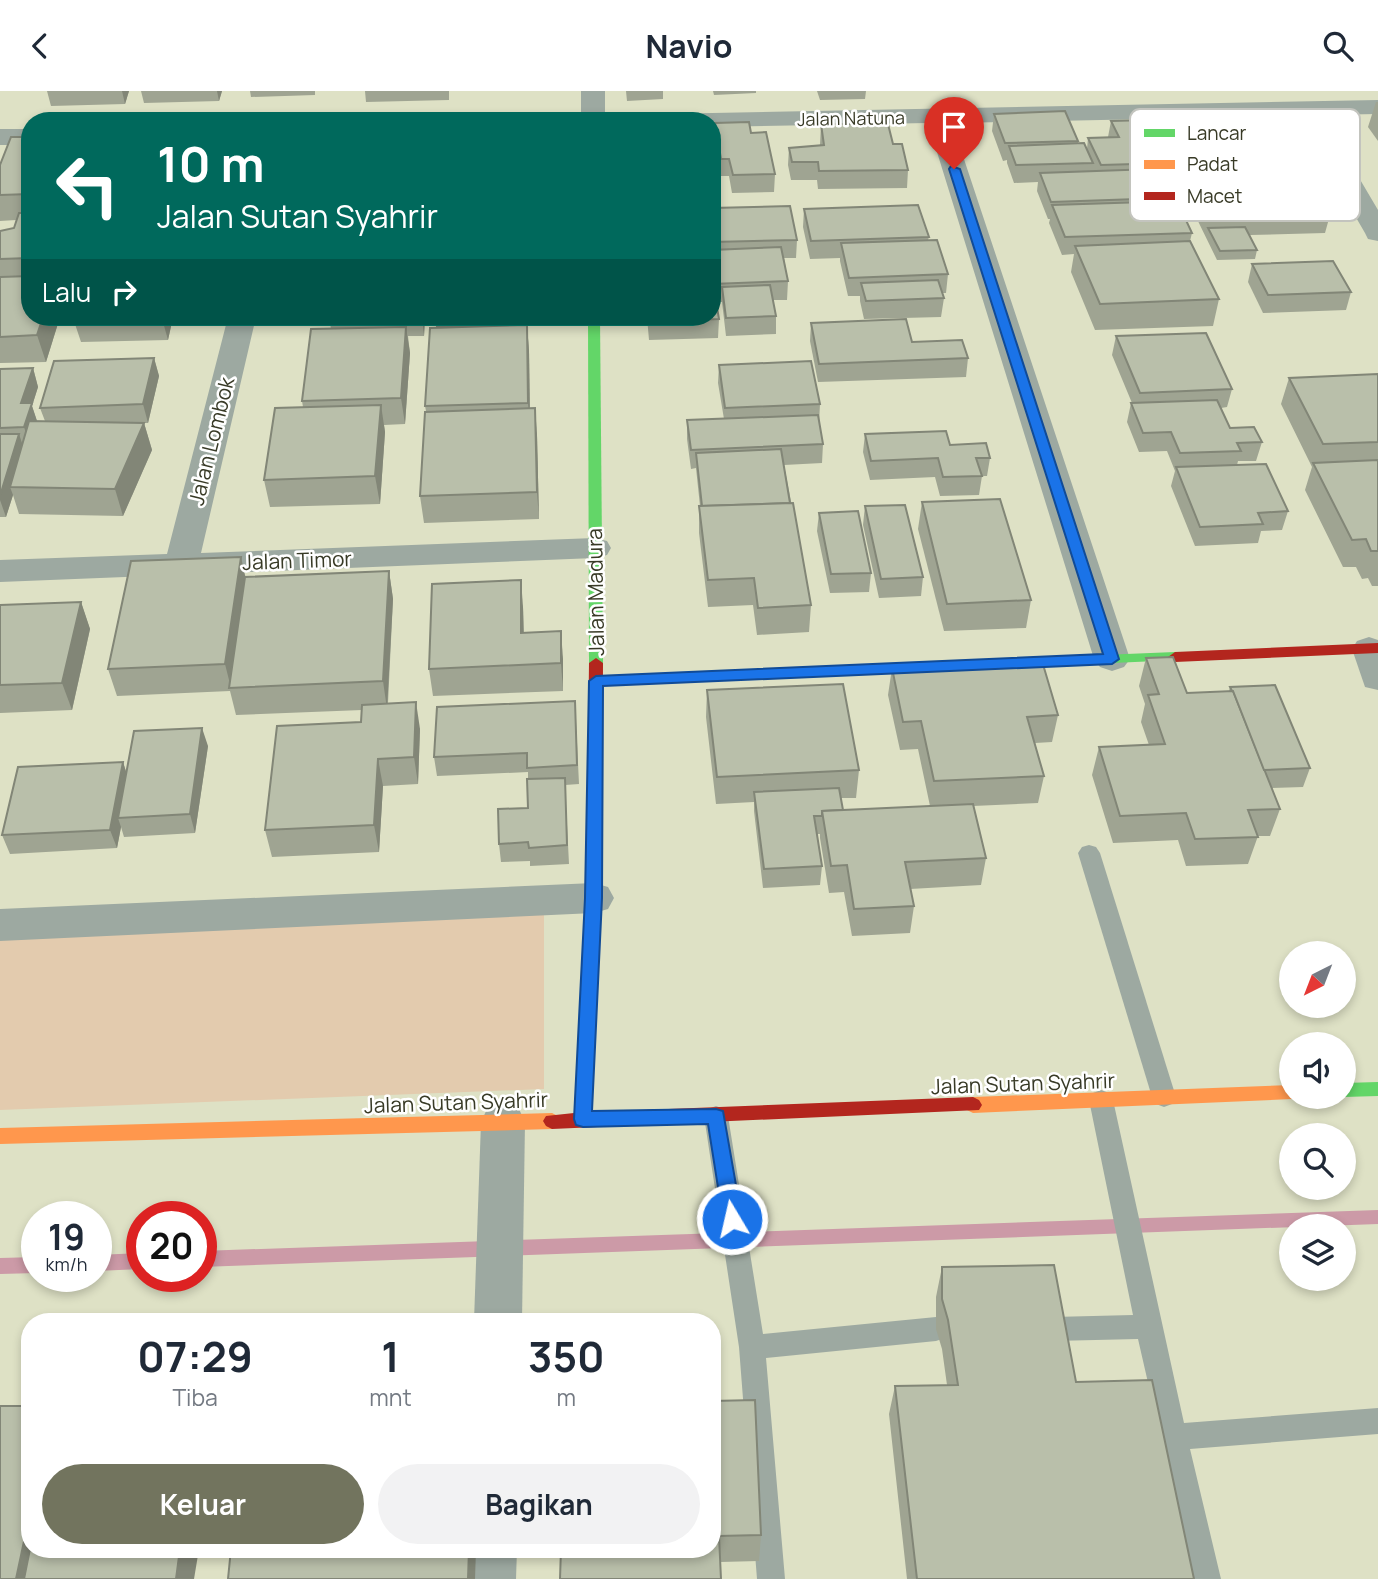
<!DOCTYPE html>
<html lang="id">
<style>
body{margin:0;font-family:Manrope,sans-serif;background:#f2f2f3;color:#1f2937;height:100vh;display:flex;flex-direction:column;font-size:26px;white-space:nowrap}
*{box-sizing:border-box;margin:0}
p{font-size:23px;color:#747a83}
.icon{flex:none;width:38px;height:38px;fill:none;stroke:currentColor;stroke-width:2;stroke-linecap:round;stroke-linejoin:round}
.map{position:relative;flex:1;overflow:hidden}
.sheet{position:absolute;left:21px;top:1222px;width:700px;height:245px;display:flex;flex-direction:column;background:#fff;border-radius:28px;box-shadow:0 4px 10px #0003}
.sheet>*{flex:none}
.guide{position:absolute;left:21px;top:21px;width:700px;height:214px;border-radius:28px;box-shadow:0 4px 10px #0003;background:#00695c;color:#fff;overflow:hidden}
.needle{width:46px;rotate:222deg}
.controls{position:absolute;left:1279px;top:850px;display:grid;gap:14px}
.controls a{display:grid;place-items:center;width:77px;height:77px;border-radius:50%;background:#fff;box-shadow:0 4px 10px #0003;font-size:35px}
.speed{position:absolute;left:21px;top:1110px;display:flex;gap:14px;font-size:35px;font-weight:700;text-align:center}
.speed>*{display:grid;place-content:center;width:91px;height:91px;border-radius:50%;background:#fff;box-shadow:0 4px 10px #0003;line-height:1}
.speed small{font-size:18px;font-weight:400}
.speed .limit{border:10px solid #d22;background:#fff;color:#111}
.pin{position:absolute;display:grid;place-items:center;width:60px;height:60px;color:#fff;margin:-72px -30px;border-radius:50% 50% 50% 0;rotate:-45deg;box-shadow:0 0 7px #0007}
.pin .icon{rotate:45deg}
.me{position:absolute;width:77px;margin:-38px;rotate:351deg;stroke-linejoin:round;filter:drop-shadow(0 0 5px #0008)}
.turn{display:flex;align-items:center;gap:24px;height:147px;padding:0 21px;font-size:32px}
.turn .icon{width:91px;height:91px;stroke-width:2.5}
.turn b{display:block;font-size:49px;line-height:60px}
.then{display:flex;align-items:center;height:66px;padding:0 21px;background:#0003;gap:14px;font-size:26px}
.eta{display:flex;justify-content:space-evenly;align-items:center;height:119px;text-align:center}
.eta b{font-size:42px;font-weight:700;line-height:49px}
.cta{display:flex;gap:14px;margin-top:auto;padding:14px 21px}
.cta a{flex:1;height:80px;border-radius:42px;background:#72745e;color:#fff;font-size:28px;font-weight:700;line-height:80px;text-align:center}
.cta a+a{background:#f2f2f3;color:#1f2937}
header{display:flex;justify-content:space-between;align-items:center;height:91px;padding:0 21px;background:#fff;font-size:32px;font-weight:700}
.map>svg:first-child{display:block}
</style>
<header><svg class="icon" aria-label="back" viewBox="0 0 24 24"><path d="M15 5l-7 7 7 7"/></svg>Navio<svg class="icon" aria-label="search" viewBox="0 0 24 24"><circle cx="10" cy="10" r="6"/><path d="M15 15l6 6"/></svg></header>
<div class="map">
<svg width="1378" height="1488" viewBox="0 0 1378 1488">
<rect width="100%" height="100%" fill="#dee1c5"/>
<polygon fill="#e3cbae" points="544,819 544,998 0,1019 0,838"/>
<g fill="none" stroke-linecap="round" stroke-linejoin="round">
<g fill="#cc9aa7" fill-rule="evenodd">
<polygon points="1378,1119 1378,1133 201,1176 201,1160"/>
<polygon points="142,1162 142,1178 96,1180 96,1164"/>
<polygon points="37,1166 37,1182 0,1183 0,1167"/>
</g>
<g fill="#9da9a1" fill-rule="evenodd">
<polygon points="1089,754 1096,756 1100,762 1176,1006 1172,1013 1164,1016 1156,1013 1152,1006 1078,762 1082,756"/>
<polygon points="1101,999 1109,1002 1113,1009 1184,1332 1378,1317 1378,1343 1190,1358 1221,1488 1193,1488 1138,1248 1053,1250 1044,1247 1040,1238 1044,1229 1053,1226 1133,1224 1089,1009 1093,1002"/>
<polygon points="716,1015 724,1018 728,1025 763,1243 936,1226 945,1229 949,1238 945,1247 936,1250 766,1267 785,1488 757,1488 739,1256 704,1025 708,1018"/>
</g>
<g fill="#9da9a1" fill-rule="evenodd">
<rect x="581" y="0" width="24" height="30"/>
<polygon points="1378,9 1378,23 1322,24 1378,119 1378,150 1368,148 1365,142 1297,25 952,32 1130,568 1124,576 1112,580 1100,576 1094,568 928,32 712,36 712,30 648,30 651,25 660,23"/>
<rect x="0" y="38" width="30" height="16"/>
<polygon points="228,226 256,226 201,462 595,447 607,450 611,457 607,464 595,467 0,491 0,469 167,463"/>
<polygon points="1369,546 1378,549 1378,599 1365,596 1352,558 1357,550"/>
<polygon points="594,792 608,796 614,807 608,818 594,822 0,850 0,818"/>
<polygon points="503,1012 519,1018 525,1031 522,1230 474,1230 481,1031 487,1018"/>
<polygon points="465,1458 517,1458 516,1488 464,1488"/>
</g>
<g fill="#63d668" fill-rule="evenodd">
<polygon points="588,226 600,226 603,572 596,577 589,572"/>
<polygon points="1175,561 1182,566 1180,569 596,595 589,590 596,585"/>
<polygon points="1378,991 1378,1005 1344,1006 1343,1006 1344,992"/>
</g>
<g fill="#ff974d" fill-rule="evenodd">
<polygon points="1292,994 1292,1006 1298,1006 1292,1008 973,1022 967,1019 964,1014 967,1009 973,1006"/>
<polygon points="552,1022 558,1025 561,1030 558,1035 552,1038 0,1053 0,1037"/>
</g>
<g fill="#b3261e" fill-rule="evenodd">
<polygon points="1378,552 1378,562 1175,571 1168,566 1175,561"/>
<polygon points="596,567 603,572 602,807 592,1021 973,1006 979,1009 982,1014 979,1019 552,1038 546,1035 543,1030 546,1025 574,1022 586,807 589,572"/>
</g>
</g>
<g fill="#9fa492">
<polygon points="47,0 129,0 125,13 51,15"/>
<polygon points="141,0 222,0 219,10 144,12"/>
<polygon points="250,0 315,0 315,4 251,6"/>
<polygon points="365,0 449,0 449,9 366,11"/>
<polygon points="626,0 676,0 663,0 663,8 627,10"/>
<polygon points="713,0 756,0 756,2 714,4"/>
<polygon points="817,0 866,0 865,8 820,9"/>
<polygon points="1376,11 1378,11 1378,50 1368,36"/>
<polygon points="1171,22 1221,40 1224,28 1340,66 1335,84 1308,85 1330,124 1325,142 1250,144 1257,159 1255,168 1217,169 1196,126 1199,111 1194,101 1198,83 1241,82 1233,68 1230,80 1189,82 1167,39"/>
<polygon points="994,23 1078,50 1078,53 1087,58 1088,47 1108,46 1111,30 1170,72 1167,89 1158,90 1167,107 1166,110 1192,142 1190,150 1219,208 1213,235 1095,239 1071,181 1074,163 1062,164 1049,132 1050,128 1048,128 1037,100 1038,91 1014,92 1007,72 1007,69 1003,70 992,40"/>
<polygon points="715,32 751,42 775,83 774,101 732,102 729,85 720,85 715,50"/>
<polygon points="821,33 893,53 908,79 907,97 818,98 817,89 791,89 788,74 789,57 820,54"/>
<polygon points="30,46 30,226 60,226 46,271 0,272 0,140 14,137 16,129 0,130 0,74"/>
<polygon points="712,48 720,84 719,101 712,102"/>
<polygon points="712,117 797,149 796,167 784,167 788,190 787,209 773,209 776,225 776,243 726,245 722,211 716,211 719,228 718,247 649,249 647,226 712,226"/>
<polygon points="804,118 929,146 928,149 948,183 946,202 942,202 944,207 941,226 864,228 860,210 860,205 848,205 840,170 840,167 810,168 803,136"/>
<polygon points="1252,173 1351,201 1346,219 1263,222 1248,191"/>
<polygon points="173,226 168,249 81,251 75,233"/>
<polygon points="329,226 425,226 424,245 408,245 410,262 405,333 384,334 385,341 380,413 270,416 264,389 303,316 302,310 331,238"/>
<polygon points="437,226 513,226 513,234 527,234 529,260 530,317 537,344 539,428 424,432 420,405 426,320 425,315 437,237"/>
<polygon points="811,232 912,251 968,267 966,286 818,291 810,250"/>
<polygon points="1116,245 1232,298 1227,316 1221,317 1230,337 1262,351 1256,370 1238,370 1237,374 1288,420 1282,439 1261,440 1258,452 1195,455 1171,395 1175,380 1167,360 1139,361 1127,331 1131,312 1132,312 1112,264"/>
<polygon points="154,267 159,285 148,332 140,332 144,332 152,359 123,425 19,423 13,404 6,426 0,426 0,278 33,277 38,296 32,315 37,330 45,330 40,317"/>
<polygon points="719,274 820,313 819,332 823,353 822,372 784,374 811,514 809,541 757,544 753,514 708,516 699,442 699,415 700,415 696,377 691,378 687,348 687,329 724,328 718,292"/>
<polygon points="1378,283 1378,495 1372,495 1368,487 1362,488 1356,476 1343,476 1305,399 1312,376 1281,313 1289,287"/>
<polygon points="865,343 950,354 990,367 987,385 982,385 979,404 940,405 935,386 870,389 863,361"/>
<polygon points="922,411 1031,509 1026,537 944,540 918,438"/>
<polygon points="865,415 923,486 921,505 879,507 863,434"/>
<polygon points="819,422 871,482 869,501 830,502 817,440"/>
<polygon points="389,480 393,508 388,612 420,638 418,693 383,695 379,761 272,766 265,739 361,631 362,619 236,624 230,600 117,605 108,578 246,486"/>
<polygon points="81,511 90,538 72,619 0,622 0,514"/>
<polygon points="523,516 524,542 561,540 563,600 433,605 429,578"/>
<polygon points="1146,567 1187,602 1229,600 1230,596 1310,677 1303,696 1272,697 1280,718 1270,745 1258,745 1248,773 1186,775 1178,749 1113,752 1092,684 1099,656 1149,654 1141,631 1145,613 1139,595"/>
<polygon points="892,577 1058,624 1052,651 1035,652 1044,685 1038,712 973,715 986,767 981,794 910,798 914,815 910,842 852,845 844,801 829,802 820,747 820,743 817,743 822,775 820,794 763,797 754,720 754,711 716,713 706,626 707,599 859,679 856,707 841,707 843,719 930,715 918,658 900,659 888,604"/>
<polygon points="575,610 579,693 565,694 569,773 530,775 530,770 501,771 499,753 528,717 528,681 437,685 434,666"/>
<polygon points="208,655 195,742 124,746 121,736 117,757 10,763 2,744 123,671 126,681"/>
<polygon points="942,1176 1076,1291 1194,1488 907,1488 889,1323 895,1295 947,1294 942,1258 936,1238 936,1206"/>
<polygon points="755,1309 761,1444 759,1470 720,1471 560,1488"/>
</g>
<g fill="#828677">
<polygon points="122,0 129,0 125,13"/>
<polygon points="217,0 222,0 219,10"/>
<polygon points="43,226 60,226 46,271 37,244"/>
<polygon points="164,226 173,226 168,249 163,231"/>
<polygon points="422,226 425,226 424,245"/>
<polygon points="527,234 529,260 530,339 528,312"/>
<polygon points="406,236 410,262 405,333 401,307"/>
<polygon points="154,267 159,285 148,332 143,313"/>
<polygon points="33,277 38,296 32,315 37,330 30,355 24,336 21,312"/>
<polygon points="381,314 385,341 380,413 375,385"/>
<polygon points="535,317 537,344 539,428 537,401"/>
<polygon points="144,332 152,359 123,425 115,398"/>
<polygon points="19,343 25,361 10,396 13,404 6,426 0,409 0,405"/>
<polygon points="241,466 247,493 231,597 225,573"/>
<polygon points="389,480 393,508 387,618 383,590"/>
<polygon points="521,489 523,516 524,569 521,542"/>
<polygon points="81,511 90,538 72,619 62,592"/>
<polygon points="561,540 563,568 563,600 561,572"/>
<polygon points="416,611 420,638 418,693 414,666"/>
<polygon points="202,637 208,655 195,742 190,723"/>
<polygon points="378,668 383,695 379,761 374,734"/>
<polygon points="123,671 129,690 118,727 121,736 117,757 110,739"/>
<polygon points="30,1422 30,1458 40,1488 16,1488"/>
<polygon points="180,1458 199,1458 194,1488 176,1488"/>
<polygon points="469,1458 476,1458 475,1488 468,1488"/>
</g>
<g fill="#b9bfaa" stroke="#828677" stroke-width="2">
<polygon points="1065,20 1078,50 1005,52 994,23"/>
<polygon points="1148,29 1170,72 1101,74 1088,47 1119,46 1111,30"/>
<polygon points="749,31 751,42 766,41 775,83 733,84 729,68 721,68 715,32"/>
<polygon points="821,33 888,33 893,53 902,53 908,79 819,80 818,71 792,71 789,57 824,54"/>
<polygon points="11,46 30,46 30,103 0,104 0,74"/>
<polygon points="712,48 720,84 712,84"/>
<polygon points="1084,52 1093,72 1016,74 1009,55"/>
<polygon points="1153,78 1167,107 1051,111 1040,82"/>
<polygon points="1177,110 1192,142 1065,146 1052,114"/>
<polygon points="918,114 929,146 811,150 804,118"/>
<polygon points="790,115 797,149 712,151 712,117"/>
<polygon points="19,122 30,122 30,167 0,168 0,140 14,137"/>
<polygon points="1245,136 1257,159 1220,160 1208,137"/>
<polygon points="937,149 948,183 849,187 841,152"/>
<polygon points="1190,150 1219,208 1100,213 1075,155"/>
<polygon points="781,156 788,190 712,193 712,159"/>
<polygon points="1333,170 1351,201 1268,204 1252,173"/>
<polygon points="30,185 30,226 43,226 37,244 0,246 0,186"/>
<polygon points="938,189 944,207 866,210 861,192"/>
<polygon points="770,194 776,225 726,227 722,196"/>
<polygon points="712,199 714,199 719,228 649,231 649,226 712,226"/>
<polygon points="78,226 164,226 163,231 75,233"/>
<polygon points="437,226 511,226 511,233 437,236"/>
<polygon points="906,228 912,251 962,249 968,267 819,273 811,232"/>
<polygon points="527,234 528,312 425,315 430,237"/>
<polygon points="406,236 401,307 302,310 311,238"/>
<polygon points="1206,242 1232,298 1140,302 1116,245"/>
<polygon points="154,267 143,313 40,317 54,270"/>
<polygon points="811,270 820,313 725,317 719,274"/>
<polygon points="33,277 21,312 32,312 24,336 0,337 0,278"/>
<polygon points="1378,283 1378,351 1323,353 1289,287"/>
<polygon points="1217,309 1230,337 1254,336 1262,351 1237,352 1241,360 1180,362 1171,341 1143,342 1131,312"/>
<polygon points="381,314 375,385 264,389 275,317"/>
<polygon points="535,317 537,401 420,405 425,321"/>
<polygon points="818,324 823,353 691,359 687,329"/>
<polygon points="29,330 144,332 115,398 10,396"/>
<polygon points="946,340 950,354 986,352 990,367 976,367 982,385 943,386 938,367 871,370 865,343"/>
<polygon points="0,343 19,343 0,405"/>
<polygon points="781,358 790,412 702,415 696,362"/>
<polygon points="1378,369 1378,460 1371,460 1366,448 1352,449 1313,372"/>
<polygon points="1266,373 1288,420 1258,422 1263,433 1200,436 1176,376"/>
<polygon points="1000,408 1031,509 947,513 922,411"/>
<polygon points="793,412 811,514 758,517 754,487 708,489 699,415"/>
<polygon points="905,414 923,486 881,488 865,415"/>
<polygon points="858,420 871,482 831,483 819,422"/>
<polygon points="241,466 225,573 108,578 131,470"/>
<polygon points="389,480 383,590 229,597 245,486"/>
<polygon points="521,489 521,542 561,540 561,572 429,578 432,493"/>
<polygon points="81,511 62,592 0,594 0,514"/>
<polygon points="1173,566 1187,602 1233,600 1280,718 1248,719 1258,746 1195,748 1186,722 1120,725 1099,656 1165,653 1148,604 1159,603 1146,567"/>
<polygon points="1042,570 1058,624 1027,626 1044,685 934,690 921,630 903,631 892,577"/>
<polygon points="843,593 859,679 717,686 707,599"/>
<polygon points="1275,594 1310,677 1264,679 1233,600 1232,600 1230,596"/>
<polygon points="575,610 577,674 527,677 527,662 434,666 437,616"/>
<polygon points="416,611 414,666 378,668 374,734 265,739 277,635 361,631 362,614"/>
<polygon points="202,637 190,723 118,727 134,640"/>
<polygon points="123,671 110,739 2,744 18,676"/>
<polygon points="565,687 567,754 529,757 528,751 499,753 498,718 528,717 527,688"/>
<polygon points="839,697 843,719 822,720 822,725 814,725 822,775 764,778 754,701"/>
<polygon points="973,713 986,767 905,771 914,815 854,818 847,774 831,775 822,720"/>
<polygon points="1054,1174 1076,1291 1152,1289 1194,1488 917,1488 895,1295 958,1294 948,1229 942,1208 942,1176"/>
<polygon points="755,1309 761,1444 719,1445 721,1488 560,1488 561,1458 712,1458 712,1310"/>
<polygon points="0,1315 30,1315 30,1422 16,1488 0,1488"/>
<polygon points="30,1458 180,1458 176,1488 24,1488"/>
<polygon points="231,1458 469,1458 468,1488 228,1488"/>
</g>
<polygon fill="#1a73e8" stroke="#114b97" stroke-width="2" points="951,75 960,78 1119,568 1112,573 603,595 602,807 592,1020 716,1018 723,1020 742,1128 739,1134 732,1136 726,1134 723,1128 708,1033 583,1036 576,1034 574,1028 585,807 589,590 596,585 1103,563 949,78"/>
<g text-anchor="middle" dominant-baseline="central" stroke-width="5" stroke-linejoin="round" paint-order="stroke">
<g font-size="18" fill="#383a26" stroke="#fff">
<text transform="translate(851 27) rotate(-1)">Jalan Natuna</text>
</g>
<g font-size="21" fill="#383a26" stroke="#fff">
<text transform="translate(211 350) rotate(-76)">Jalan Lombok</text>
<text transform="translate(297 469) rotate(-2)">Jalan Timor</text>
<text transform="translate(595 501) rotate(-91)">Jalan Madura</text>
<text transform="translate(1023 992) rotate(-2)">Jalan Sutan Syahrir</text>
<text transform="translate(456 1011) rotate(-2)">Jalan Sutan Syahrir</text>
</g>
</g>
<rect x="1130" y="18" width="230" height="112" rx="10" fill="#fff" stroke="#c3c4be" stroke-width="2"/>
<rect x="1144" y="38" width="31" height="8" fill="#63d668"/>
<rect x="1144" y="69" width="31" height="9" fill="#ff974d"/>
<rect x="1144" y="101" width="31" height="8" fill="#b3261e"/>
<g font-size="19" fill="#383a26">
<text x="1187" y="49">Lancar</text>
<text x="1187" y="80">Padat</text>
<text x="1187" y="112">Macet</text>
</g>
</svg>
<div class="controls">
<a><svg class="needle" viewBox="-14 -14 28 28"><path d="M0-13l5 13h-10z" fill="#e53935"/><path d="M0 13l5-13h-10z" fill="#747a83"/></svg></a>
<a><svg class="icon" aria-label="sound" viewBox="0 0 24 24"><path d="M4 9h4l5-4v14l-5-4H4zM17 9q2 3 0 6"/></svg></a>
<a><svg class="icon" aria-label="search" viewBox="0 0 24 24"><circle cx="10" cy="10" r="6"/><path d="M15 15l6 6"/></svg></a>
<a><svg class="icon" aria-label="layers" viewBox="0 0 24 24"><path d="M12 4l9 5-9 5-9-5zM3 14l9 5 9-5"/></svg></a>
</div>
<div class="speed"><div>19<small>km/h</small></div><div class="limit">20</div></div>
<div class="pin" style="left:954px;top:78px;background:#d93025"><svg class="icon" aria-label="arrive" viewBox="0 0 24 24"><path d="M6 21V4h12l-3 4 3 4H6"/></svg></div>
<svg class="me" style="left:732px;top:1128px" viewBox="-20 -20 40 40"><circle r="17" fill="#1a73e8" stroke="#fff" stroke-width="3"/><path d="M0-11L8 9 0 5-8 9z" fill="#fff"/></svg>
<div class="guide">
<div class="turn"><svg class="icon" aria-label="left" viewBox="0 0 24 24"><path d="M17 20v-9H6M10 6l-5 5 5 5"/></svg><div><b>10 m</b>Jalan Sutan Syahrir</div></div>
<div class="then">Lalu<svg class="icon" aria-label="right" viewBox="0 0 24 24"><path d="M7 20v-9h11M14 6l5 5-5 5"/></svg></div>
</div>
<section class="sheet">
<div class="eta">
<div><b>07:29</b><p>Tiba</p></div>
<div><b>1</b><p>mnt</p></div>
<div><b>350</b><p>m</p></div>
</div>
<div class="cta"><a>Keluar</a><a>Bagikan</a></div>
</section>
</div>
